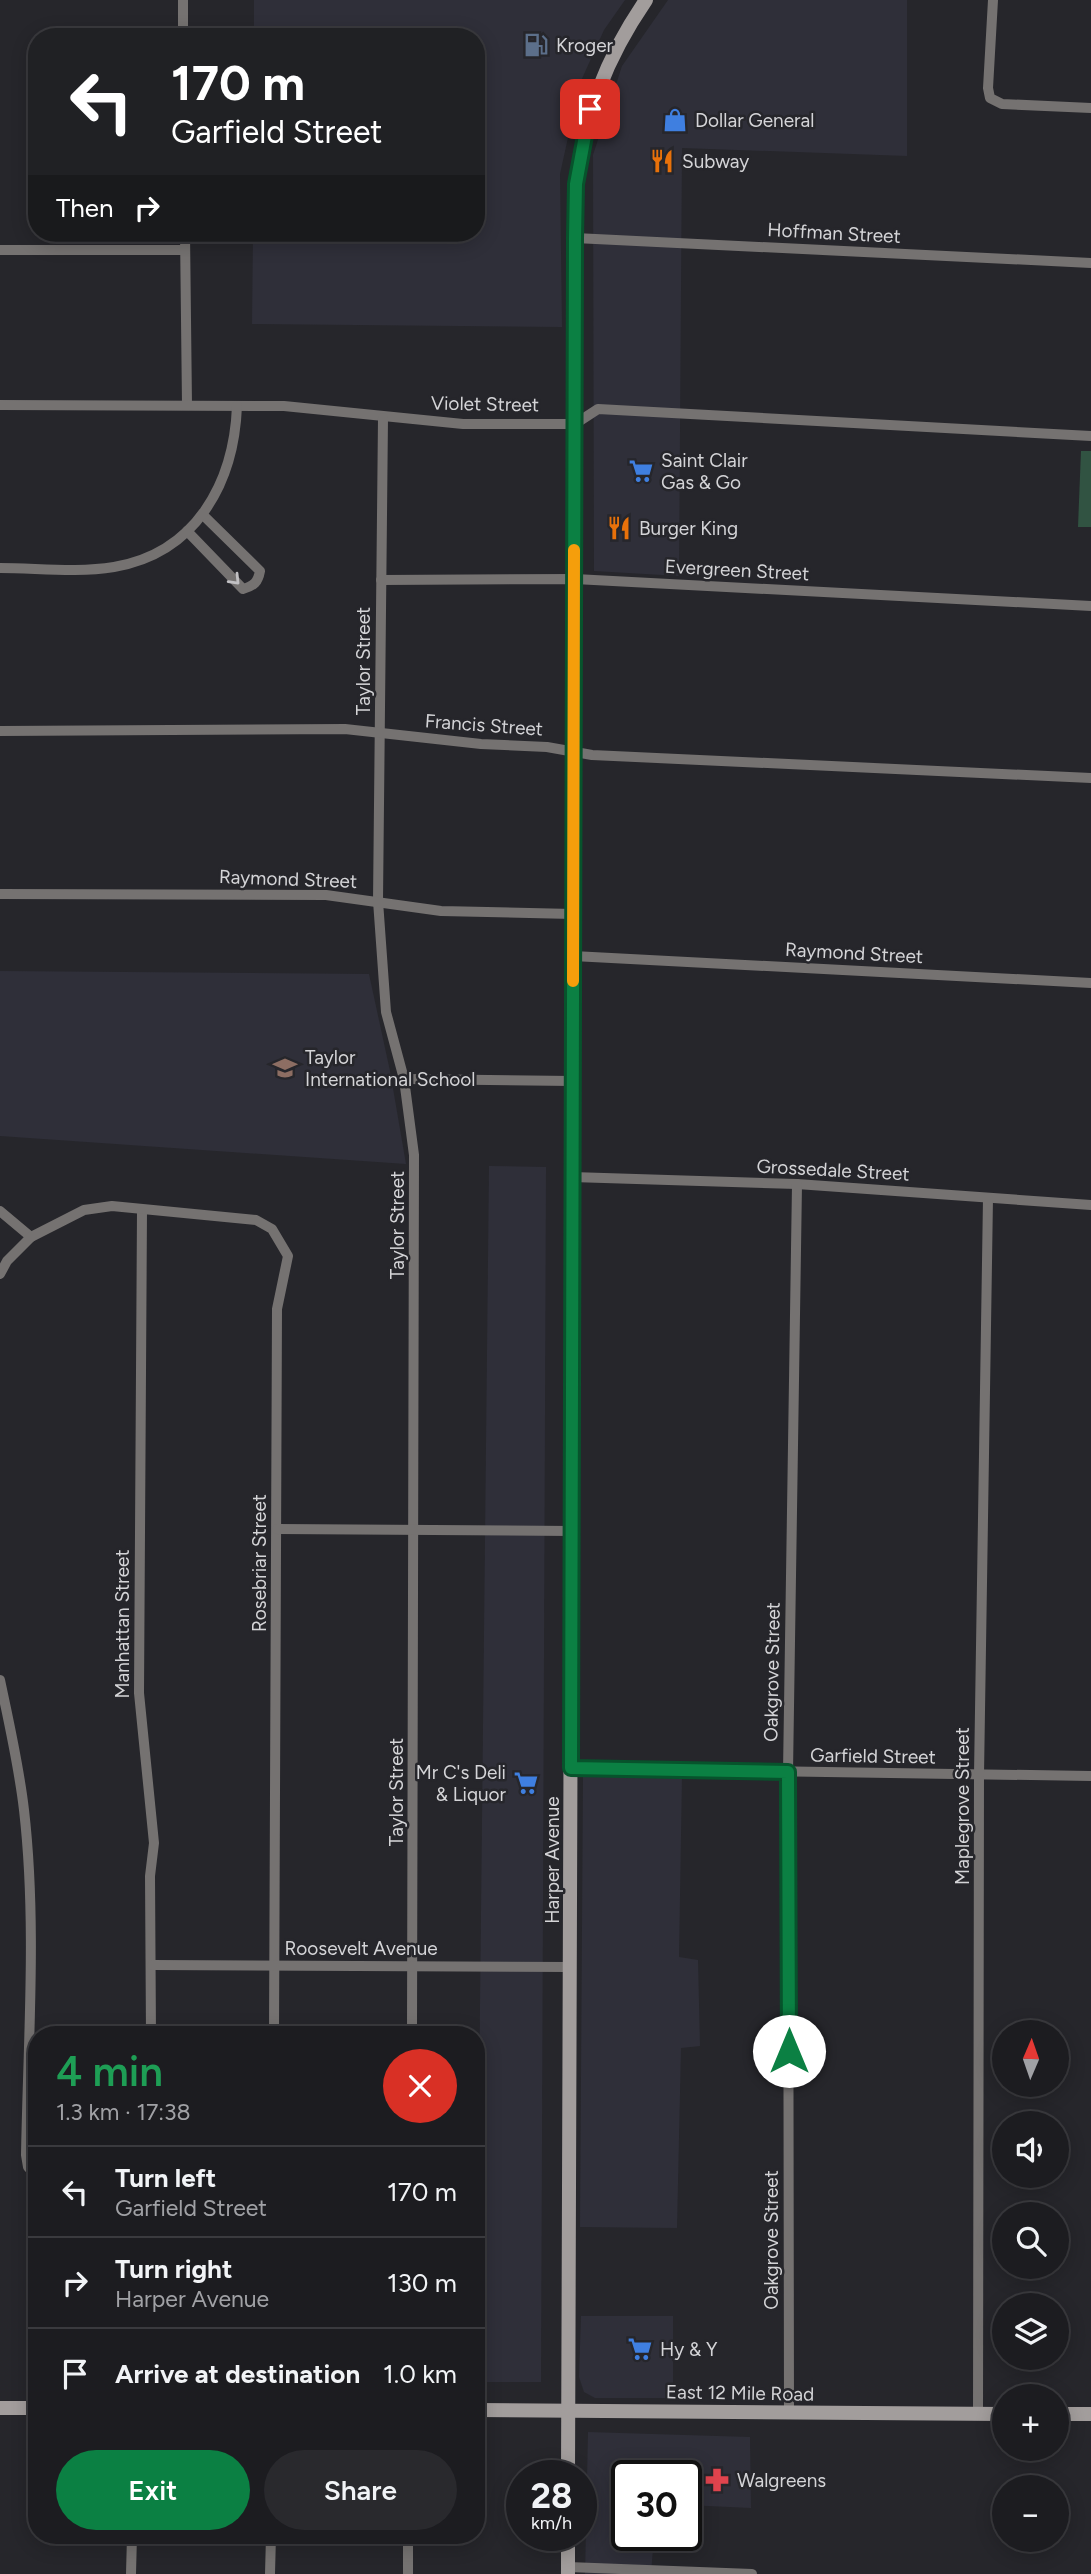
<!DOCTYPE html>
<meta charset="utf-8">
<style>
body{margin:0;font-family:Figtree,sans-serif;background:#29292d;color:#f1f3f6;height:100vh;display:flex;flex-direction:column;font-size:26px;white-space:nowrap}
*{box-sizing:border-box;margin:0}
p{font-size:23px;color:#a0a1a5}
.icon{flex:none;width:38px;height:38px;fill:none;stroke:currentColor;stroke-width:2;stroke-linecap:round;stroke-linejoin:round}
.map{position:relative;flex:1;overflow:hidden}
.side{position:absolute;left:28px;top:2026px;width:457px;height:518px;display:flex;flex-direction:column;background:#1c1c20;border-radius:28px;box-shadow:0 4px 18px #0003,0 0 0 2px #3a3a3e}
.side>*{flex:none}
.hud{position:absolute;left:28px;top:28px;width:457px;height:214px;border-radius:28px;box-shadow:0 4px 18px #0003,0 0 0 2px #3a3a3e;background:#202124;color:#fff;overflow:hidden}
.needle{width:46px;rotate:2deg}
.buttons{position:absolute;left:992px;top:2020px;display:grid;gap:14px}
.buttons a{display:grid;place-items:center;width:77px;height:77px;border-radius:50%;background:#1c1c20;box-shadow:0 4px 18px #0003,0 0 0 2px #3a3a3e;font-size:35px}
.speed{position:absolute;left:506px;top:2460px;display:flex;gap:14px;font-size:35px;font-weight:700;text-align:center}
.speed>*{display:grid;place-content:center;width:91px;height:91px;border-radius:50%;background:#1c1c20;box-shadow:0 4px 18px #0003,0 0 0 2px #3a3a3e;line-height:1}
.speed small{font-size:18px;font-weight:400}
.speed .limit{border:4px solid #111;border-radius:10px;background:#fff;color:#111}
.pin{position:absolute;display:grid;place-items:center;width:60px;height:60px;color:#fff;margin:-30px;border-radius:14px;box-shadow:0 4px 10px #0006}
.me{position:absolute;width:77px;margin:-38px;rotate:0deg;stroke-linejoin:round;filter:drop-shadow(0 0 5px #0008)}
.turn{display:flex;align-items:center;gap:24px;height:147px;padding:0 28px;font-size:32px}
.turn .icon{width:91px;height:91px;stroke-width:2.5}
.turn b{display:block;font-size:49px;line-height:60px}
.then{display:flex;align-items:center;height:66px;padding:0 28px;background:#0003;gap:14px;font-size:26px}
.round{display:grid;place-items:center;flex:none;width:74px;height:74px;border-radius:37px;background:#29292d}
.summary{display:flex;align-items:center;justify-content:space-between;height:119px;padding:0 28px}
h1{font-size:42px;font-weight:600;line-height:52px;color:#1e9e55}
.button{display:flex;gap:14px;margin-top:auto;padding:14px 28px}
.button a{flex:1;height:80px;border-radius:42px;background:#0b8043;color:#fff;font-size:28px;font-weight:600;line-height:80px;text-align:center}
.button a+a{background:#29292d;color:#f1f3f6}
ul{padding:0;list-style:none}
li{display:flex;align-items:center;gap:21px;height:91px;padding:0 28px;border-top:2px solid #3a3a3e}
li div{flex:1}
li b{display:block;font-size:26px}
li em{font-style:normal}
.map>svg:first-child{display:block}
</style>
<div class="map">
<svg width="1091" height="2574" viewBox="0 0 1091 2574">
<rect width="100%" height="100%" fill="#26262b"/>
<g fill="#2f2f39">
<polygon points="254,0 625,0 604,30 580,83 560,174 562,327 252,324 253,233 476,233 476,37 254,37"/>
<polygon points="668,0 907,0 907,156 682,148 679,576 594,571 593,155 622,66"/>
<polygon points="0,971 369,974 390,1071 406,1164 0,1136"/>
<polygon points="489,1166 546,1167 541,2382 476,2382"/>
<polygon points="583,1776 682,1776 679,1957 698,1960 700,2046 681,2048 677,2228 580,2227"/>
<polygon points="581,2316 673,2316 673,2398 595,2398 584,2392 579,2377"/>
<polygon points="588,2432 750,2437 751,2508 686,2505 686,2476 626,2476 626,2536 654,2536 651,2574 585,2574"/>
</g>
<polygon fill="#315342" points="1081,451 1091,451 1091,527 1078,527"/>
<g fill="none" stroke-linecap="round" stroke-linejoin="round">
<g stroke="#757271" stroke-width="10">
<polyline points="183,0 183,37"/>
<polyline points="993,0 988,88 990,98 1002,104 1091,108"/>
<polyline points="185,233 187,405"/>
<polyline points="575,238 1091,263"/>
<polyline points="0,250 185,250"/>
<polyline points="0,405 284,406 463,424 575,424 598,409 1091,436"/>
<polyline points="383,418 378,901 386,1012 404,1079 414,1155 412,2035"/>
<path d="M187,531L243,589C254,586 258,582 260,571L203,515"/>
<path d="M0,568C37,568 77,573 114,567C196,553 234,483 237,406"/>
<polyline points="381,580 575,579 1091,606"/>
<polyline points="0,731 345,729 481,744 547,747 592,755 1091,778"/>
<polyline points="0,894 326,895 441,911 573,914"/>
<polyline points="573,956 1091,983"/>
<polyline points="404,1079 572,1081"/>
<polyline points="572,1177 797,1184 1091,1205"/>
<polyline points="0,1211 31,1237"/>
<polyline points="142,1211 139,1693 154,1843 150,1876 151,2035"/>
<polyline points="0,1274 7,1261 31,1237 84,1210 112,1206 256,1220 272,1229 288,1256 277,1309 274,2035"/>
<polyline points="277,1529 572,1531"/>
<path d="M0,1680C9,1723 19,1766 24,1810C37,1923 28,2041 26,2155L28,2167L37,2177"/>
<polyline points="571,1768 1091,1776"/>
<polyline points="152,1965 570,1967"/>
<polyline points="789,2413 788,1772 797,1184"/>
<polyline points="978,2414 979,1775 988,1198"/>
<polyline points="568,2567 752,2574"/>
<polyline points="131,2574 132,2536"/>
<polyline points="270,2574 271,2536"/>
<polyline points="408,2574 408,2536"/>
</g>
<g stroke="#a29d9c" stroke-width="14">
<polyline points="0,2408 37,2408"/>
<polyline points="476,2410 1004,2414"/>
<polyline points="1057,2414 1091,2414"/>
<path d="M568,2476L576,184C586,112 605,60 646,0"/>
<polyline points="568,2574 568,2536"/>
</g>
</g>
<defs><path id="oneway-chevron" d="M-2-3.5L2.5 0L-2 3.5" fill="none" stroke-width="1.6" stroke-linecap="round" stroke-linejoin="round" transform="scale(1.75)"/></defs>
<use stroke="#c1c0c3" href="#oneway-chevron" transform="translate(235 580) rotate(46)"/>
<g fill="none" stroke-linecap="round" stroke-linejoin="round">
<g stroke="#07532c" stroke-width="18">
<polyline id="route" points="590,109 576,184 575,238 571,1768 788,1772 789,2051"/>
</g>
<use href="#route" stroke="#0b8043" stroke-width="12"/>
<polyline stroke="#f59e0b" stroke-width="12" points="573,981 574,550"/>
</g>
<defs>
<g id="fuel-bare" transform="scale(1.89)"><path d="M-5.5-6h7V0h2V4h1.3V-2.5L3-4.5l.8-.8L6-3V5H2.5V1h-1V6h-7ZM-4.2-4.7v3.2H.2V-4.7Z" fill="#5c6f8a" stroke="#26262b" stroke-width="2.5" paint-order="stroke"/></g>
<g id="shop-bare" transform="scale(1.89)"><path d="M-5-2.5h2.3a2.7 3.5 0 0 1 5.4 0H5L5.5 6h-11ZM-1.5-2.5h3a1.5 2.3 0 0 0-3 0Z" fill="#3f7fe0" stroke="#26262b" stroke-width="2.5" paint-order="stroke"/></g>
<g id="restaurant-bare" transform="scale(1.89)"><path d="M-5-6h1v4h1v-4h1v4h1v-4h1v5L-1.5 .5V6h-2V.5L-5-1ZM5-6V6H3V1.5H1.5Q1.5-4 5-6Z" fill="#e8710a" stroke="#26262b" stroke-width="2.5" paint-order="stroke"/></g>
<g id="supermarket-bare" transform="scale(1.89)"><path d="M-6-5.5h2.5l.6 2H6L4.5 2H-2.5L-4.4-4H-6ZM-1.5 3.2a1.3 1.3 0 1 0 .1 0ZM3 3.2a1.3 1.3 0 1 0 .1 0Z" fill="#3f7fe0" stroke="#26262b" stroke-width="2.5" paint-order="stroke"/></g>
<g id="school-bare" transform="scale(1.89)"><path d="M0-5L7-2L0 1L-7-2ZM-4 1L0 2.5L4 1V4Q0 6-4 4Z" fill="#8d6e63" stroke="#26262b" stroke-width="2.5" paint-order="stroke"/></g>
<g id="pharmacy-bare" transform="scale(1.89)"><path d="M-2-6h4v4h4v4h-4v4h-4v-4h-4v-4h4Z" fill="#e0444e" stroke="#26262b" stroke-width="2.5" paint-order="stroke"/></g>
</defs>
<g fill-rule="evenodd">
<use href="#fuel-bare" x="536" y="45"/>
<use href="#shop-bare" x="675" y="120"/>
<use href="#restaurant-bare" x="662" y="161"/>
<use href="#supermarket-bare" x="641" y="471"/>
<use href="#restaurant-bare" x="619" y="528"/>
<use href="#school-bare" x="285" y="1068"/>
<use href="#supermarket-bare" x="526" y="1783"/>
<use href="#supermarket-bare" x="640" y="2349"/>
<use href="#pharmacy-bare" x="717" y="2480"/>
</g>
<g text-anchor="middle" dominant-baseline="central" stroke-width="5" stroke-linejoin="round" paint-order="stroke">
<g font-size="19" fill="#d4d4d7" stroke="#26262b" text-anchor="start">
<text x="556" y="45">Kroger</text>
<text x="695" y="120">Dollar General</text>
<text x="682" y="161">Subway</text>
<text x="661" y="460">Saint Clair<tspan x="661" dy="22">Gas &amp; Go</tspan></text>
<text x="639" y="528">Burger King</text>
<text x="305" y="1057">Taylor<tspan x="305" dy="22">International School</tspan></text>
<text x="506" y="1772" text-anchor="end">Mr C's Deli<tspan x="506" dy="22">&amp; Liquor</tspan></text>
<text x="660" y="2349">Hy &amp; Y</text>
<text x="737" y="2480">Walgreens</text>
</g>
<g font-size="19" fill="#d4d4d7" stroke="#26262b">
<text transform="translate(834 233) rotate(3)">Hoffman Street</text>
<text transform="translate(485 404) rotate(1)">Violet Street</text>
<text transform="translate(737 570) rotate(3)">Evergreen Street</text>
<text transform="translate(363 661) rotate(-90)">Taylor Street</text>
<text transform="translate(484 725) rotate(4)">Francis Street</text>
<text transform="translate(288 879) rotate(2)">Raymond Street</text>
<text transform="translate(854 953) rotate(3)">Raymond Street</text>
<text transform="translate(833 1170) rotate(3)">Grossedale Street</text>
<text transform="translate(397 1225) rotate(-90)">Taylor Street</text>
<text transform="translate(259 1563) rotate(-90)">Rosebriar Street</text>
<text transform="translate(122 1624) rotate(-90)">Manhattan Street</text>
<text transform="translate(772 1672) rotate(-89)">Oakgrove Street</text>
<text transform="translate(873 1756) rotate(1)">Garfield Street</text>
<text transform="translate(396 1792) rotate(-90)">Taylor Street</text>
<text transform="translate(962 1806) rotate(-90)">Maplegrove Street</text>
<text transform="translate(552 1860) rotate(-90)">Harper Avenue</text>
<text x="361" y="1948">Roosevelt Avenue</text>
<text transform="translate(771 2240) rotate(-90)">Oakgrove Street</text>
<text transform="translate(740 2393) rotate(1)">East 12 Mile Road</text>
</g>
</g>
</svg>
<div class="buttons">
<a><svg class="needle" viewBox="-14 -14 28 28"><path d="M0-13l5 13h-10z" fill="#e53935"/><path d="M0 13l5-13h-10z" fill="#a0a1a5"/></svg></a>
<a><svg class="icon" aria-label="sound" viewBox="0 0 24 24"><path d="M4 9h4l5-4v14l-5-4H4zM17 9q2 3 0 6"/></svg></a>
<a><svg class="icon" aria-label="search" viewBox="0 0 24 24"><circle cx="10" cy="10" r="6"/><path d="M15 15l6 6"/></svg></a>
<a><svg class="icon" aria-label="layers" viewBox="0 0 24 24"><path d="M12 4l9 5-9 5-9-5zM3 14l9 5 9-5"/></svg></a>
<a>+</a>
<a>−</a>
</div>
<div class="speed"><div>28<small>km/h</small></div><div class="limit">30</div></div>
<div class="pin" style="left:590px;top:109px;background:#d93025"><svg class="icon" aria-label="arrive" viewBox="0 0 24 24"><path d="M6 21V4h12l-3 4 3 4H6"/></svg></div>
<svg class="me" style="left:789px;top:2051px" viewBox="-20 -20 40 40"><circle r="19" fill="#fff"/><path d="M0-13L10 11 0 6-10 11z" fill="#0b8043"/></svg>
<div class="hud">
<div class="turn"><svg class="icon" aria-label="left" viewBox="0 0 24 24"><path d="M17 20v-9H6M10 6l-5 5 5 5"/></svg><div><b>170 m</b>Garfield Street</div></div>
<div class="then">Then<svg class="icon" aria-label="right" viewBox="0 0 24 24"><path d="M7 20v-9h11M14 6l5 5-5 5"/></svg></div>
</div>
<section class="side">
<div class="summary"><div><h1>4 min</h1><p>1.3 km · 17:38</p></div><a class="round" style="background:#d93025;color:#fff"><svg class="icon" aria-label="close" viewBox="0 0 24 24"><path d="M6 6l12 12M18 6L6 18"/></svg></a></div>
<ul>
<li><svg class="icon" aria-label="left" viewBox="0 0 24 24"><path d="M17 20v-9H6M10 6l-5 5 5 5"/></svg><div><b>Turn left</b><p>Garfield Street</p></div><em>170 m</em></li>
<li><svg class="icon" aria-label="right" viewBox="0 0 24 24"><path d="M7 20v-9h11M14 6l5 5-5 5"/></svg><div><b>Turn right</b><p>Harper Avenue</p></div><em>130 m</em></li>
<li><svg class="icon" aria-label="arrive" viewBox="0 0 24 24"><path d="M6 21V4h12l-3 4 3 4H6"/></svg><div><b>Arrive at destination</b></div><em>1.0 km</em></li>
</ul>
<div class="button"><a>Exit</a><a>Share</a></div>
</section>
</div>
